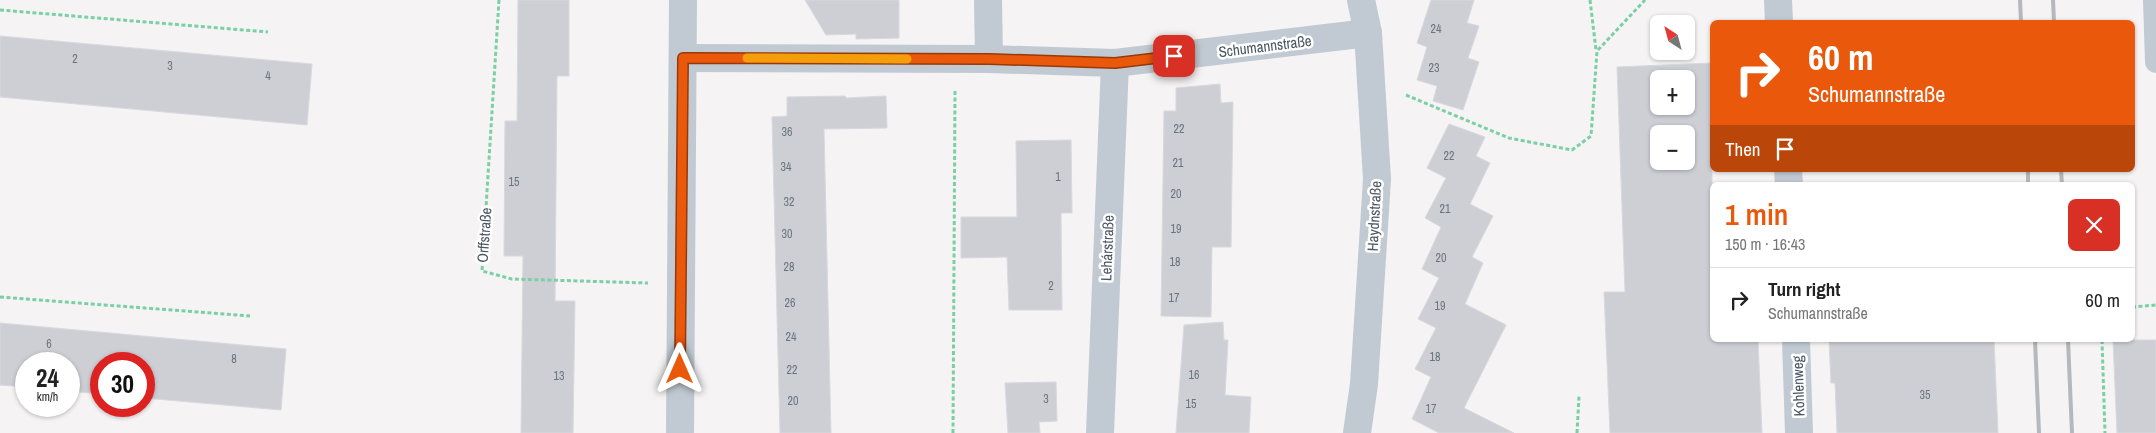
<!DOCTYPE html>
<meta charset="utf-8">
<style>
body{margin:0;font-family:"Archivo Narrow",sans-serif;background:#f6f6f6;color:#222;height:100vh;display:flex;flex-direction:column;font-size:19px;white-space:nowrap}
*{box-sizing:border-box;margin:0}
p{font-size:16px;color:#767676}
.icon{flex:none;width:28px;height:28px;fill:none;stroke:currentColor;stroke-width:2;stroke-linecap:round;stroke-linejoin:round}
.map{position:relative;flex:1;overflow:hidden}
.panel{position:absolute;left:1710px;top:182px;width:425px;height:160px;display:flex;flex-direction:column;background:#fff;border-radius:8px;box-shadow:0 1px 4px #0004}
.panel>*{flex:none}
.banner{position:absolute;left:1710px;top:20px;width:425px;height:152px;border-radius:8px;box-shadow:0 1px 4px #0004;background:#ea580c;color:#fff;overflow:hidden}
.needle{width:32px;rotate:324deg}
.fabs{position:absolute;left:1650px;top:15px;display:grid;gap:10px}
.fabs a{display:grid;place-items:center;width:45px;height:45px;border-radius:8px;background:#fff;box-shadow:0 1px 4px #0004;font-size:25px}
.speed{position:absolute;left:15px;top:352px;display:flex;gap:10px;font-size:25px;font-weight:700;text-align:center}
.speed>*{display:grid;place-content:center;width:65px;height:65px;border-radius:50%;background:#fff;box-shadow:0 1px 4px #0004;line-height:1}
.speed small{font-size:12px;font-weight:400}
.speed .limit{border:8px solid #d22;background:#fff;color:#111}
.pin{position:absolute;display:grid;place-items:center;width:42px;height:42px;color:#fff;margin:-21px;border-radius:10px;box-shadow:0 2px 8px #0006}
.me{position:absolute;width:55px;margin:-28px;rotate:0deg;stroke-linejoin:round;filter:drop-shadow(0 0 4px #0008)}
.turn{display:flex;align-items:center;gap:18px;height:105px;padding:0 15px;font-size:22px}
.turn .icon{width:65px;height:65px;stroke-width:2.5}
.turn b{display:block;font-size:35px;line-height:42px}
.then{display:flex;align-items:center;height:48px;padding:0 15px;background:#0003;gap:10px;font-size:19px}
.round{display:grid;place-items:center;flex:none;width:52px;height:52px;border-radius:8px;background:#f6f6f6}
.summary{display:flex;align-items:center;justify-content:space-between;height:85px;padding:0 15px}
h1{font-size:30px;font-weight:600;line-height:38px;color:#ea580c}
ul{padding:0;list-style:none}
li{display:flex;align-items:center;gap:15px;height:65px;padding:0 15px;border-top:1px solid #e0e0e0}
li div{flex:1}
li b{display:block;font-size:19px}
li em{font-style:normal}
.map>svg:first-child{display:block}
</style>
<div class="map">
<svg width="2156" height="433" viewBox="0 0 2156 433">
<rect width="100%" height="100%" fill="#f5f3f3"/>
<g fill="#cdcfd5" stroke="#d7d9de" fill-rule="evenodd">
<polygon points="518,0 569,0 569,76 557,76 555,301 575,301 573,433 521,433 523,256 504,256 505,121 517,121"/>
<polygon points="805,0 899,0 899,38 856,39 856,34 826,35"/>
<polygon points="1431,0 1474,0 1467,23 1479,26 1468,58 1479,62 1463,110 1433,101 1437,86 1417,80 1427,47 1417,43"/>
<polygon points="0,36 312,64 307,125 0,97"/>
<path d="M1712,63V340H1758L1762,433H1610L1604,292H1625L1617,67ZM1659,79H1686V106H1659ZM1659,134H1686V161H1659Z"/>
<polygon points="1220,84 1221,103 1233,102 1231,247 1212,247 1211,317 1161,316 1164,111 1176,111 1176,88"/>
<polygon points="845,96 846,98 886,96 887,128 824,129 831,433 780,433 772,117 787,116 787,97"/>
<polygon points="1449,124 1485,137 1476,156 1490,163 1470,204 1493,216 1472,257 1483,263 1465,304 1506,325 1464,408 1514,433 1439,433 1412,419 1431,377 1415,369 1436,328 1418,319 1439,278 1422,269 1441,227 1425,218 1446,178 1427,168"/>
<polygon points="1071,140 1072,213 1061,213 1062,310 1009,310 1007,257 961,258 961,217 1017,217 1016,141"/>
<polygon points="1223,322 1224,340 1228,340 1225,395 1251,397 1249,433 1176,433 1184,325"/>
<polygon points="0,323 286,349 281,410 144,398 144,364 101,364 101,394 69,391 69,364 26,364 26,387 0,385"/>
<polygon points="1829,340 1994,340 1998,433 1837,433 1835,383 1831,383"/>
<polygon points="2113,340 2156,340 2156,433 2117,433"/>
<polygon points="1056,382 1057,421 1039,422 1040,433 1008,433 1005,383"/>
</g>
<g fill="none" stroke-linecap="round" stroke-linejoin="round">
<g stroke="#7ad0a6" stroke-width="3" stroke-dasharray="4 2.5" stroke-linecap="butt">
<polyline points="499,0 482,271 512,279 648,283"/>
<polyline points="1590,0 1596,50"/>
<polyline points="0,10 268,32"/>
<polyline points="1406,95 1509,138 1572,150 1591,136 1597,51 1645,0"/>
<polyline points="0,297 250,316"/>
<polyline points="2132,307 2156,305"/>
<polyline points="2102,340 2105,433"/>
<polyline points="953,433 955,91"/>
<polyline points="1577,433 1579,396"/>
</g>
<polyline stroke="#c1cad2" stroke-width="22" points="2154,0 2156,62"/>
<g stroke="#c1cad2" stroke-width="28">
<polyline points="988,0 989,59"/>
<polyline points="1778,0 1779,22"/>
<polyline points="683,58 989,59 1115,63 1368,33"/>
<polyline points="1788,170 1789,185"/>
<polyline points="1796,340 1799,433"/>
<polyline points="680,433 683,0"/>
<polyline points="1100,433 1115,63"/>
<polyline points="1357,433 1364,384 1377,179 1368,33 1361,0"/>
</g>
<g stroke="#b5b8bd" stroke-width="4">
<polyline points="2020,0 2021,22"/>
<polyline points="2053,0 2054,22"/>
<polyline points="2028,170 2028,185"/>
<polyline points="2061,170 2062,185"/>
<polyline points="2035,340 2039,433"/>
<polyline points="2068,340 2072,433"/>
</g>
</g>
<g fill="none" stroke-linecap="round" stroke-linejoin="round">
<g stroke="#983908" stroke-width="12">
<polyline id="route" points="680,369 683,58 989,59 1115,63 1174,56"/>
</g>
<use href="#route" stroke="#ea580c" stroke-width="9"/>
<polyline stroke="#f59e0b" stroke-width="9" points="747,58 907,59"/>
</g>
<g text-anchor="middle" dominant-baseline="central" stroke-width="5" stroke-linejoin="round" paint-order="stroke">
<g font-size="12" fill="#6b747e">
<text x="1436" y="29">24</text>
<text x="75" y="59">2</text>
<text x="170" y="66">3</text>
<text x="1434" y="68">23</text>
<text x="268" y="76">4</text>
<text x="1179" y="129">22</text>
<text x="787" y="132">36</text>
<text x="1449" y="156">22</text>
<text x="1178" y="163">21</text>
<text x="786" y="167">34</text>
<text x="1058" y="177">1</text>
<text x="514" y="182">15</text>
<text x="1176" y="194">20</text>
<text x="789" y="202">32</text>
<text x="1445" y="209">21</text>
<text x="1176" y="229">19</text>
<text x="787" y="234">30</text>
<text x="1441" y="258">20</text>
<text x="1175" y="262">18</text>
<text x="789" y="267">28</text>
<text x="1051" y="286">2</text>
<text x="1174" y="298">17</text>
<text x="790" y="303">26</text>
<text x="1440" y="306">19</text>
<text x="791" y="337">24</text>
<text x="49" y="344">6</text>
<text x="1435" y="357">18</text>
<text x="234" y="359">8</text>
<text x="792" y="370">22</text>
<text x="1194" y="375">16</text>
<text x="559" y="376">13</text>
<text x="1925" y="395">35</text>
<text x="1046" y="399">3</text>
<text x="793" y="401">20</text>
<text x="1191" y="404">15</text>
<text x="1431" y="409">17</text>
</g>
<g font-size="15" fill="#4a5661" stroke="#fff">
<text transform="translate(1265 46) rotate(-7)">Schumannstraße</text>
<text transform="translate(1374 216) rotate(-87)">Haydnstraße</text>
<text transform="translate(484 235) rotate(-86)">Orffstraße</text>
<text transform="translate(1107 248) rotate(-88)">Lehárstraße</text>
<text transform="translate(1798 386) rotate(-92)">Kohlenweg</text>
</g>
</g>
</svg>
<div class="fabs">
<a><svg class="needle" viewBox="-14 -14 28 28"><path d="M0-13l5 13h-10z" fill="#e53935"/><path d="M0 13l5-13h-10z" fill="#767676"/></svg></a>
<a>+</a>
<a>−</a>
</div>
<div class="speed"><div>24<small>km/h</small></div><div class="limit">30</div></div>
<div class="pin" style="left:1174px;top:56px;background:#d93025"><svg class="icon" aria-label="arrive" viewBox="0 0 24 24"><path d="M6 21V4h12l-3 4 3 4H6"/></svg></div>
<svg class="me" style="left:680px;top:369px" viewBox="-20 -20 40 40"><path d="M0-17L14 15 0 8-14 15z" fill="#ea580c" stroke="#fff" stroke-width="4"/></svg>
<div class="banner">
<div class="turn"><svg class="icon" aria-label="right" viewBox="0 0 24 24"><path d="M7 20v-9h11M14 6l5 5-5 5"/></svg><div><b>60 m</b>Schumannstraße</div></div>
<div class="then">Then<svg class="icon" aria-label="arrive" viewBox="0 0 24 24"><path d="M6 21V4h12l-3 4 3 4H6"/></svg></div>
</div>
<section class="panel">
<div class="summary"><div><h1>1 min</h1><p>150 m · 16:43</p></div><a class="round" style="background:#d93025;color:#fff"><svg class="icon" aria-label="close" viewBox="0 0 24 24"><path d="M6 6l12 12M18 6L6 18"/></svg></a></div>
<ul>
<li><svg class="icon" aria-label="right" viewBox="0 0 24 24"><path d="M7 20v-9h11M14 6l5 5-5 5"/></svg><div><b>Turn right</b><p>Schumannstraße</p></div><em>60 m</em></li>
</ul>
</section>
</div>
